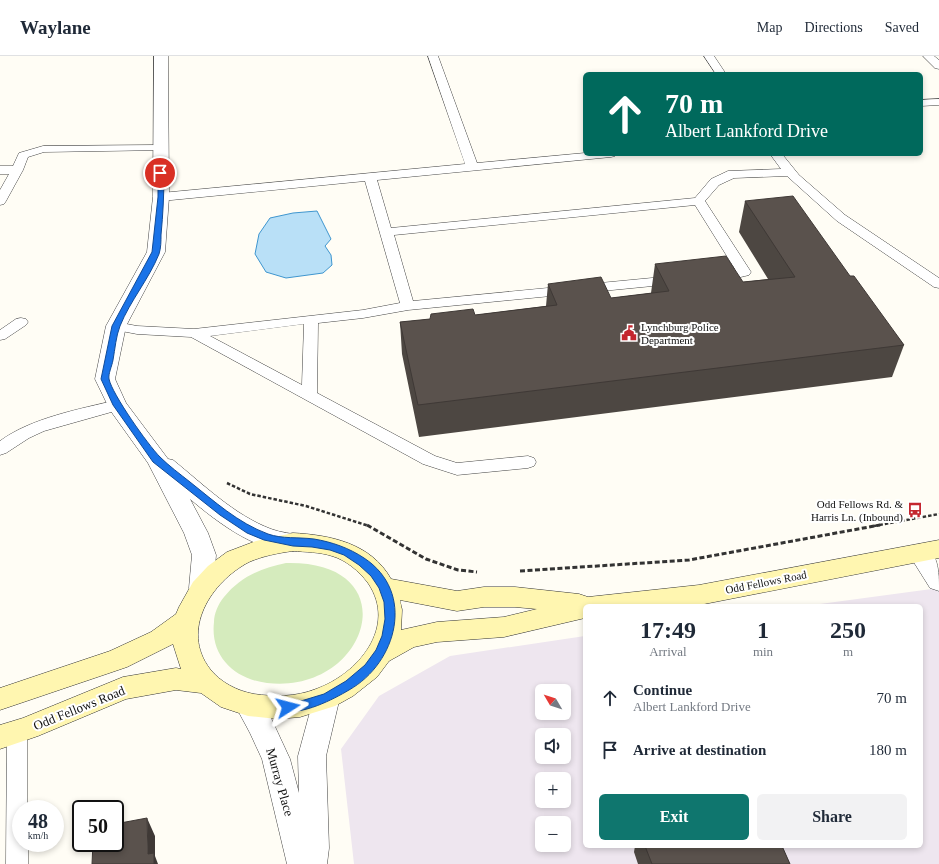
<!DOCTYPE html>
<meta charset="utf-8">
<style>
body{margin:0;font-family:Georgia,serif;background:#f2f2f3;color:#1f2937;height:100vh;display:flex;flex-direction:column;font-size:15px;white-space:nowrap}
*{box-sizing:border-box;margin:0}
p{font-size:13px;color:#747a83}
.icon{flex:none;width:22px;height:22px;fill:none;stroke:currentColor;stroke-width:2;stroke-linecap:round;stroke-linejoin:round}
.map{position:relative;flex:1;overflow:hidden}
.side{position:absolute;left:583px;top:548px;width:340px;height:244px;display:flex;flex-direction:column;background:#fff;border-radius:6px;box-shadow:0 2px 6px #0003}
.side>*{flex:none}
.top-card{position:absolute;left:583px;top:16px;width:340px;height:84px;border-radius:6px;box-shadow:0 2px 6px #0003;background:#00695c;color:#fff;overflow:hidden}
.needle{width:26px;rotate:309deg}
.fabs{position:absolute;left:535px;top:628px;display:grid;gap:8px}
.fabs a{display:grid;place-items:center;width:36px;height:36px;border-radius:6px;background:#fff;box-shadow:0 2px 6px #0003;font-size:20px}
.speed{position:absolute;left:12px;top:744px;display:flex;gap:8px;font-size:20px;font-weight:700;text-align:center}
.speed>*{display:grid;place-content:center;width:52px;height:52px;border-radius:50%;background:#fff;box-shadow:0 2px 6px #0003;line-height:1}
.speed small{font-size:10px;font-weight:400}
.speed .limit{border:2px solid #111;border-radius:6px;background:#fff;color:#111}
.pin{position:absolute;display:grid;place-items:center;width:34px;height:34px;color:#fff;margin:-17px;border:2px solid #fff;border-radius:50%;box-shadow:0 1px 4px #0007}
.me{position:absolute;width:44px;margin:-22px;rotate:81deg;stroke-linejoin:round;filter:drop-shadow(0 0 3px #0008)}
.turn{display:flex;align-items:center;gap:14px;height:84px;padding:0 16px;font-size:18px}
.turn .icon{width:52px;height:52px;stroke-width:2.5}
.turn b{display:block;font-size:28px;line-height:34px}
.eta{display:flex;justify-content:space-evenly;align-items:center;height:68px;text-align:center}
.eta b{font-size:24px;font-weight:700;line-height:28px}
.primary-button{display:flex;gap:8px;margin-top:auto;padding:8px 16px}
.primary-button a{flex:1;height:46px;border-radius:6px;background:#0f766e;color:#fff;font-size:16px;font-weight:700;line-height:46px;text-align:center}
.primary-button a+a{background:#f2f2f3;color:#1f2937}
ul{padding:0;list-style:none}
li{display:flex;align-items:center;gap:12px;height:52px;padding:0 16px}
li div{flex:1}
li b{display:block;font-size:15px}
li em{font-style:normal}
header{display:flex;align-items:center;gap:24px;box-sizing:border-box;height:56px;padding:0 20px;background:#fff;border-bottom:1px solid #e0e1e3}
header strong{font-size:19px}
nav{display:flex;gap:22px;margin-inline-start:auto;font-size:14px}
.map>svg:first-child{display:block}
</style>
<header>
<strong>Waylane</strong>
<nav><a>Map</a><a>Directions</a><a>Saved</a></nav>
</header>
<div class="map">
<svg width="939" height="808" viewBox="0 0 939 808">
<rect width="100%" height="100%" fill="#fffdf5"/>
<path fill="#eee6ef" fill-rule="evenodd" d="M939,532V808H354L341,693L379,640L450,600L585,580V790H921V550H805ZM542,635H564V657H542ZM542,679H564V701H542ZM542,723H564V745H542ZM542,767H564V789H542Z"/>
<path fill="#d5ebbd" d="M286,507C410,504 369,639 267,627C234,623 210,600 214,566C214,558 218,548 224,541C240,521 261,512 286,507Z"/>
<polygon fill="#b9e0f7" stroke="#3f96cf" points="317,155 331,183 325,190 331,199 332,209 323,217 286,222 266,216 255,198 259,178 270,162 293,157"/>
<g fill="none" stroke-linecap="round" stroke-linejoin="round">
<g stroke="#444" stroke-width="1">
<g id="service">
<path d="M428,0H438L477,107L585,97L617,98L615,100L611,101L377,124L391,172L695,142L711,123L728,115L781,113L770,98H782L799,119L845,159L939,222V232L934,231L837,165L787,120L734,122L719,129L705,145L751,216L749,219C738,222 722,225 711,222L709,219L711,216L735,213L695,149L394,179L413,245L673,220L678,221L680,224L678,227L673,228L408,254L363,262L318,267L317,337L435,400L457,407L528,400L534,402L536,406L534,410L528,412L457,419L423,408L191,281L137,278L111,273L109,270L111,267L116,266L137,270L194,273L363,254L400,247L365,125L161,145L157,144L155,141L157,138L161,137L465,108ZM304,268L302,329L210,280Z"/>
<polygon points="704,0 714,0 726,18 716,18"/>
<polygon points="923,0 934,0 939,4 939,13 935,12"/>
<polygon points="939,43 939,49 921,50 921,44"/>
<polygon points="160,89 164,90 166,92 164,94 44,96 28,101 23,114 6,145 4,148 0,149 0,134 9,118 0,118 0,110 13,110 19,97 43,90"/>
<polygon points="21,262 26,263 28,266 26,269 5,283 0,284 0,274 16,263"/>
<path d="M117,344L122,345L125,349L122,353L44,375L29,382L6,397L0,399V385C31,362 80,353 117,344Z"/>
<polygon points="17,667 24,670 27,676 27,753 21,753 21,787 28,787 28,808 6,808 7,676 10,670"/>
</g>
</g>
<g stroke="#444" stroke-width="1">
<g id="minor">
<path d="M920,488C939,495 939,515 939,535L930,532L908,497L912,491Z"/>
<polygon points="327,630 336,633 340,641 326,700 329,792 327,808 287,808 262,703 250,677 235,649 239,641 248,637 257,641 271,662 290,703 299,737 298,700 314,641 318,633"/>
</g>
</g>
<g stroke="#444" stroke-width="1">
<path id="tertiary" d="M154,0H168L169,141L165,196L126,270L115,323L126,347L168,403L173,404C204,429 234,459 271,473C281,477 292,477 301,480L305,486L301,492C265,504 216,465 190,443L208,477L216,499L213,532L210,539L201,542L192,539L189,532L192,499L184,477L148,407L110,354L95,323L106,270L147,196L153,141Z"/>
</g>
<g stroke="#333" stroke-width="1">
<path id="secondary" d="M293,477C330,479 371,487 391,523L457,535L484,531H515L579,538L588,541L699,529L939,484V502L699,549L585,550V562L504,581L437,586L414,591L389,605L377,621L353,640L335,650L300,661L277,663L248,660L221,651L201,637L176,634L126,643L38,680L0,693V669L23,662L123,621L176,612L181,613L173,588L127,611L0,654V632L110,595L151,576L176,558L179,551L193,526L208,510L227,496L256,485ZM293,495C306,496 320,496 332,500C346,504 359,515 368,527C398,571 358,618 316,633C296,641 274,641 254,638C237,635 220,626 210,613C180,574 211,526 249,506C263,500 278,497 293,495ZM400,544L457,555L484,551H515L537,553L504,561L437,566L401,574L402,554Z"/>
</g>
<g stroke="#333" stroke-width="2.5" stroke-dasharray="3.5 2" stroke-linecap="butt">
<polyline points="227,427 250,438 306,450 369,470"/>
<polyline points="874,470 939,458"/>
</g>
<g stroke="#333" stroke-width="3" stroke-dasharray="5 2.5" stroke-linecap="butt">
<polyline points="367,469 426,503 458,514 477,516"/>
<polyline points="520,515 689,504 880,469"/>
</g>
<use href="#service" fill="#fff" fill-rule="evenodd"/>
<use href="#minor" fill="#fff" fill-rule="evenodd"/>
<use href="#tertiary" fill="#fff" fill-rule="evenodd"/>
<use href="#secondary" fill="#fff6b0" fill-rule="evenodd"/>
</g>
<g fill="#4d4742">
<polygon points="745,145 850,220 904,289 892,321 419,381 402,298 400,266 475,259 546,250 548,228 611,242 651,237 655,208 743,226 768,223 739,176"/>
<polygon points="635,790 782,790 790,808 638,808 634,796"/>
</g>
<polygon fill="#3f3936" points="147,762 155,780 155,800 158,808 152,808 148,798"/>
<g fill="#5a524d" stroke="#3f3936">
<polygon points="793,140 850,220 854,220 904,289 418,349 400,266 430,263 431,258 473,253 475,259 557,249 548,228 601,221 611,242 669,235 655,208 726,200 743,226 795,221 745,145"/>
<polygon points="147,762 148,798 154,797 154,808 92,808 93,787 115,787 115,768"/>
<polygon points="645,790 782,790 790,808 652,808"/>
</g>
<path fill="#1a73e8" stroke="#114b97" d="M158,115L164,117C164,138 163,158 161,179C161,185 161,192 159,198C149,223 130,245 120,270C116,280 115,293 113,304C112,310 108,318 109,323C112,338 148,389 160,401C169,410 180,418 190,426C214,445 238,467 268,478C282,483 298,481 314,483C332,486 349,492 364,502C416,536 397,607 349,634C334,643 301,660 284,654L282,651L284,647L301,645L324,638L346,625L365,609L376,594L382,580L385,563L384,546L379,532L371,520L359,509L344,499L330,494L312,491L293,490L264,484L247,477L220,459L153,406L113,349L101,323L112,270L152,196L158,141Z"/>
<defs>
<g id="civic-bare" transform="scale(1.2)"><path d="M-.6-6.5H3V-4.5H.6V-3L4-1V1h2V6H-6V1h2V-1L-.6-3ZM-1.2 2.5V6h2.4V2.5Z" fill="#c4262e" stroke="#fff" stroke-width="2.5" paint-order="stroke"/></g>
<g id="bus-bare" transform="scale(1.2)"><path d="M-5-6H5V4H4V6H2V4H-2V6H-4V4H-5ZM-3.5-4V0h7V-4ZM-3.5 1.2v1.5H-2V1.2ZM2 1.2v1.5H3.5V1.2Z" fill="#c4262e" stroke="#fff" stroke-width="2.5" paint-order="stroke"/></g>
</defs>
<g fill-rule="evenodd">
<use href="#civic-bare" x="629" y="277"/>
<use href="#bus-bare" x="915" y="454"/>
</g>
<g text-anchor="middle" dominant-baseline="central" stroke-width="4" stroke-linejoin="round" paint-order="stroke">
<g font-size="11" fill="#111" stroke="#fff" text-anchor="start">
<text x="641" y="271">Lynchburg Police<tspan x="641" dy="13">Department</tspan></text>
<text x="903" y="448" text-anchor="end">Odd Fellows Rd. &amp;<tspan x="903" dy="13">Harris Ln. (Inbound)</tspan></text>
</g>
<g font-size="11" fill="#111" stroke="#fff">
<text transform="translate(766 526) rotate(-11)">Odd Fellows Road</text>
</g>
<g font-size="13" fill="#111" stroke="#fff">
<text transform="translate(79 652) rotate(-22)">Odd Fellows Road</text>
<text transform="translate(280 726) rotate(74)">Murray Place</text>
</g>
</g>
</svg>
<div class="fabs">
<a><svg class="needle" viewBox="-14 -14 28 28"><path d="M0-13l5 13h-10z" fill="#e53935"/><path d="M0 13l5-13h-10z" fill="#747a83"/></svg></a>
<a><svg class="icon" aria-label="sound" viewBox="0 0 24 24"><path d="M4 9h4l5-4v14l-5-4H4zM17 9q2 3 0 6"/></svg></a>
<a>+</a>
<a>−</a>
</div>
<div class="speed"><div>48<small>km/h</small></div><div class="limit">50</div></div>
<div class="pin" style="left:160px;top:117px;background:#d93025"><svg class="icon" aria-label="arrive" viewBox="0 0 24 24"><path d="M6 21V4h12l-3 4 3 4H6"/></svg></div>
<svg class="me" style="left:288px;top:651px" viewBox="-20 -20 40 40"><path d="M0-17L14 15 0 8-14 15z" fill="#1a73e8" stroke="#fff" stroke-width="4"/></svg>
<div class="top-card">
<div class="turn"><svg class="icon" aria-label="ahead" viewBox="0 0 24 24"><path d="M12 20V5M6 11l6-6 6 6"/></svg><div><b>70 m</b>Albert Lankford Drive</div></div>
</div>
<section class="side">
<div class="eta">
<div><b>17:49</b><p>Arrival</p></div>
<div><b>1</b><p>min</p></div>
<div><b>250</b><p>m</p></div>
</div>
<ul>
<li><svg class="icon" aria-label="ahead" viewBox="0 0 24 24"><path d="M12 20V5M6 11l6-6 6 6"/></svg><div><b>Continue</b><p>Albert Lankford Drive</p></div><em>70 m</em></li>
<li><svg class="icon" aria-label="arrive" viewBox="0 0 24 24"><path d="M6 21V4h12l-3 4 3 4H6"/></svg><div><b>Arrive at destination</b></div><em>180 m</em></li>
</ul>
<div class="primary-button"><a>Exit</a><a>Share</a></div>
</section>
</div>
